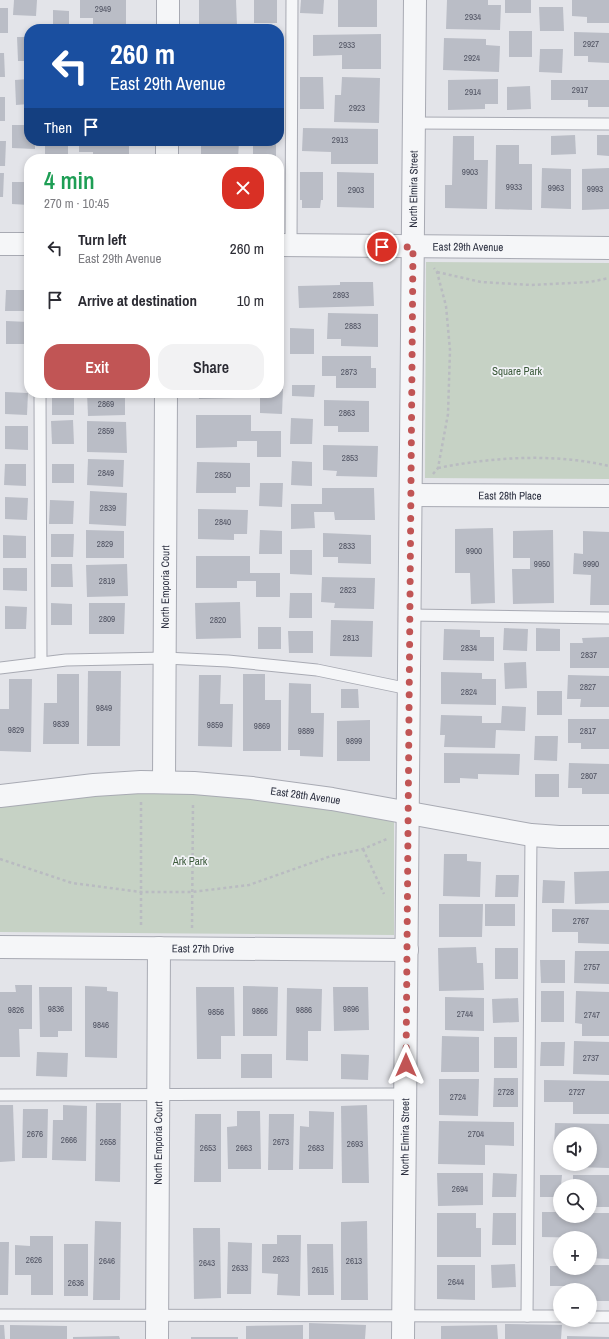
<!DOCTYPE html>
<meta charset="utf-8">
<style>
body{margin:0;font-family:"Archivo Narrow",sans-serif;background:#f2f2f3;color:#2b2b33;height:100vh;display:flex;flex-direction:column;font-size:15px;white-space:nowrap}
*{box-sizing:border-box;margin:0}
p{font-size:13px;color:#7c7c81}
.icon{flex:none;width:22px;height:22px;fill:none;stroke:currentColor;stroke-width:2;stroke-linecap:round;stroke-linejoin:round}
.map{position:relative;flex:1;overflow:hidden}
.side{position:absolute;left:24px;top:154px;width:260px;height:244px;display:flex;flex-direction:column;background:#fff;border-radius:16px;box-shadow:0 2px 6px #0003}
.side>*{flex:none}
.top-card{position:absolute;left:24px;top:24px;width:260px;height:122px;border-radius:16px;box-shadow:0 2px 6px #0003;background:#1a4fa0;color:#fff;overflow:hidden}
.controls{position:absolute;left:553px;top:1127px;display:grid;gap:8px}
.controls a{display:grid;place-items:center;width:44px;height:44px;border-radius:50%;background:#fff;box-shadow:0 2px 6px #0003;font-size:20px}
.pin{position:absolute;display:grid;place-items:center;width:34px;height:34px;color:#fff;margin:-17px;border:2px solid #fff;border-radius:50%;box-shadow:0 1px 4px #0007}
.me{position:absolute;width:44px;margin:-22px;rotate:0deg;stroke-linejoin:round;filter:drop-shadow(0 0 3px #0008)}
.turn{display:flex;align-items:center;gap:14px;height:84px;padding:0 20px;font-size:18px}
.turn .icon{width:52px;height:52px;stroke-width:2.5}
.turn b{display:block;font-size:28px;line-height:34px}
.then{display:flex;align-items:center;height:38px;padding:0 20px;background:#0003;gap:8px;font-size:15px}
.round{display:grid;place-items:center;flex:none;width:42px;height:42px;border-radius:16px;background:#f2f2f3}
.overview{display:flex;align-items:center;justify-content:space-between;height:68px;padding:0 20px}
h1{font-size:24px;font-weight:600;line-height:30px;color:#1e9e55}
.primary-button{display:flex;gap:8px;margin-top:auto;padding:8px 20px}
.primary-button a{flex:1;height:46px;border-radius:16px;background:#c15555;color:#fff;font-size:16px;font-weight:600;line-height:46px;text-align:center}
.primary-button a+a{background:#f2f2f3;color:#2b2b33}
ul{padding:0;list-style:none}
li{display:flex;align-items:center;gap:12px;height:52px;padding:0 20px}
li div{flex:1}
li b{display:block;font-size:15px}
li em{font-style:normal}
.map>svg:first-child{display:block}
</style>
<div class="map">
<svg width="609" height="1339" viewBox="0 0 609 1339">
<rect width="100%" height="100%" fill="#e3e4e9"/>
<g fill="#c6d2c5">
<polygon points="426,262 609,263 609,479 425,478"/>
<polygon points="129,788 200,788 394,817 394,935 0,932 0,805"/>
</g>
<g fill="#babdc6">
<polygon points="14,0 37,0 36,16 13,15"/>
<polygon points="80,0 126,0 126,25 93,25 93,18 80,18"/>
<polygon points="199,0 236,0 237,26 199,26"/>
<rect x="254" y="0" width="23" height="23"/>
<polygon points="301,0 324,0 323,14 300,13"/>
<rect x="338" y="0" width="39" height="27"/>
<polygon points="447,0 488,0 488,5 501,5 500,30 446,29"/>
<rect x="505" y="0" width="26" height="13"/>
<polygon points="572,0 609,0 609,23 587,23 587,17 572,16"/>
<polygon points="539,7 563,7 564,31 540,31"/>
<rect x="0" y="8" width="8" height="25"/>
<polygon points="53,10 69,11 69,29 53,29"/>
<rect x="509" y="31" width="23" height="26"/>
<polygon points="574,32 609,33 609,63 588,62 588,56 574,56"/>
<polygon points="381,34 381,69 342,69 342,55 313,56 313,35"/>
<polygon points="17,37 29,37 29,61 18,61"/>
<polygon points="444,38 486,39 486,45 500,46 499,72 443,70"/>
<polygon points="540,49 563,49 562,73 539,72"/>
<polygon points="0,53 4,53 5,77 0,77"/>
<polygon points="300,77 323,77 324,109 300,109"/>
<polygon points="342,77 380,78 379,123 334,122 335,95 341,95"/>
<polygon points="29,79 29,104 16,105 15,80"/>
<polygon points="498,79 498,104 485,104 485,109 448,110 448,80"/>
<polygon points="551,80 609,80 609,107 588,107 588,100 551,100"/>
<polygon points="530,86 531,109 507,110 507,87"/>
<rect x="0" y="97" width="5" height="24"/>
<polygon points="12,125 29,125 29,141 35,141 35,149 12,148"/>
<polygon points="303,128 378,129 378,164 331,164 331,152 302,151"/>
<polygon points="575,135 576,154 551,155 551,136"/>
<polygon points="597,135 609,135 609,156 597,155"/>
<polygon points="453,136 474,136 474,160 488,160 487,209 445,208 445,185 452,185"/>
<polygon points="0,141 6,141 5,166 0,166"/>
<polygon points="79,141 129,141 129,159 93,158 93,152 79,152"/>
<polygon points="201,141 239,141 238,159 201,159"/>
<rect x="253" y="141" width="23" height="18"/>
<rect x="45" y="145" width="23" height="14"/>
<polygon points="496,145 519,145 519,164 532,164 532,210 495,209"/>
<polygon points="542,168 571,169 571,209 541,208"/>
<polygon points="609,168 609,209 582,210 582,169"/>
<polygon points="300,172 323,172 323,200 321,200 320,208 302,208 302,200 300,200"/>
<polygon points="337,172 374,173 374,208 337,207"/>
<polygon points="0,173 4,173 3,197 0,197"/>
<polygon points="12,182 29,182 29,205 12,204"/>
<polygon points="279,281 284,281 283,303 279,303"/>
<polygon points="340,282 373,282 374,306 299,308 298,286 340,285"/>
<polygon points="6,290 27,290 27,311 5,311"/>
<polygon points="328,313 378,314 378,347 341,346 341,339 327,339"/>
<polygon points="6,321 29,322 29,344 6,344"/>
<polygon points="290,328 314,329 314,354 290,354"/>
<rect x="279" y="341" width="4" height="25"/>
<polygon points="322,356 371,356 371,368 376,368 376,388 336,388 336,376 322,376"/>
<polygon points="292,385 315,385 314,397 292,396"/>
<polygon points="279,389 283,389 282,414 260,413 260,393 279,393"/>
<polygon points="5,392 28,393 27,415 5,414"/>
<rect x="52" y="393" width="22" height="22"/>
<polygon points="87,393 125,393 125,415 88,416"/>
<polygon points="198,393 236,393 236,398 199,399"/>
<polygon points="324,400 369,401 369,432 338,432 338,426 324,426"/>
<polygon points="196,415 251,415 251,431 281,431 281,457 257,457 257,441 237,441 237,447 196,448"/>
<polygon points="291,418 313,419 312,444 290,444"/>
<polygon points="73,420 74,444 52,444 51,421"/>
<polygon points="87,421 126,422 127,453 87,452"/>
<polygon points="5,426 28,426 28,450 5,449"/>
<polygon points="323,445 378,446 377,477 336,476 337,471 323,470"/>
<polygon points="88,459 124,460 123,487 87,485"/>
<polygon points="292,461 312,462 312,486 291,485"/>
<polygon points="197,462 250,463 250,487 236,487 236,493 196,493"/>
<polygon points="5,464 26,464 26,486 4,485"/>
<rect x="52" y="464" width="22" height="19"/>
<polygon points="260,483 283,483 282,507 259,506"/>
<polygon points="322,488 374,488 375,520 335,520 334,512 314,512 315,528 291,529 291,504 322,504"/>
<polygon points="90,491 127,493 126,526 89,524"/>
<polygon points="5,497 28,498 27,520 5,519"/>
<polygon points="50,500 74,501 73,524 49,524"/>
<polygon points="198,509 248,510 247,534 234,534 234,540 198,539"/>
<polygon points="493,528 495,603 471,604 470,573 455,573 455,529"/>
<polygon points="86,530 124,531 124,558 86,558"/>
<polygon points="260,530 282,531 282,554 259,554"/>
<polygon points="553,530 554,603 513,604 512,569 530,569 530,558 513,558 513,531"/>
<polygon points="583,531 609,532 609,605 590,605 591,575 573,574 574,553 583,554"/>
<polygon points="323,533 371,535 371,564 338,563 338,557 323,557"/>
<polygon points="51,534 74,534 73,557 51,557"/>
<polygon points="3,535 26,536 26,558 3,558"/>
<polygon points="290,550 312,550 312,575 290,574"/>
<polygon points="196,556 250,556 250,573 280,573 280,597 256,597 256,581 237,581 237,588 196,588"/>
<polygon points="51,564 72,564 73,587 51,587"/>
<polygon points="127,564 128,596 87,597 86,565"/>
<polygon points="3,568 27,568 27,591 3,590"/>
<polygon points="322,577 375,578 374,609 334,608 335,603 321,602"/>
<polygon points="290,593 312,593 312,618 289,618"/>
<polygon points="240,602 241,638 196,639 195,603"/>
<polygon points="51,603 72,604 72,625 51,625"/>
<polygon points="89,603 125,603 124,634 89,634"/>
<polygon points="5,606 27,607 26,629 5,629"/>
<polygon points="331,620 373,621 372,657 330,656"/>
<rect x="258" y="627" width="23" height="22"/>
<polygon points="504,628 528,629 527,651 503,650"/>
<polygon points="536,628 560,629 560,651 536,651"/>
<polygon points="444,629 480,630 480,637 494,637 494,661 443,660"/>
<polygon points="288,631 313,631 313,653 289,653"/>
<polygon points="609,637 609,668 570,668 570,643 583,643 582,638"/>
<polygon points="526,662 527,688 505,689 504,663"/>
<polygon points="88,671 121,671 120,746 87,746"/>
<polygon points="441,672 482,673 482,679 496,679 496,705 441,704"/>
<polygon points="57,674 79,674 79,744 43,744 44,703 57,703"/>
<polygon points="243,674 265,674 265,700 281,700 281,751 243,751"/>
<polygon points="199,675 221,675 220,704 233,704 232,747 198,746"/>
<polygon points="568,675 609,676 609,707 580,707 581,699 567,699"/>
<polygon points="9,679 32,679 31,752 0,751 0,709 9,709"/>
<polygon points="289,683 311,684 311,713 324,713 323,757 300,756 300,750 288,750"/>
<polygon points="341,689 358,689 359,708 341,708"/>
<rect x="537" y="691" width="25" height="24"/>
<polygon points="502,706 526,707 525,731 496,730 495,748 444,747 445,735 440,735 441,715 482,716 482,723 501,723"/>
<polygon points="568,719 609,719 609,749 581,749 581,743 568,743"/>
<polygon points="370,720 370,761 337,761 337,721"/>
<polygon points="535,736 558,736 557,761 534,760"/>
<polygon points="444,753 520,754 519,775 478,774 478,779 460,778 460,783 444,783"/>
<polygon points="569,763 609,764 609,794 582,794 582,788 568,788"/>
<rect x="535" y="774" width="24" height="23"/>
<polygon points="444,854 467,854 467,861 481,862 480,897 443,896"/>
<polygon points="609,871 609,903 575,904 574,872"/>
<polygon points="496,875 519,875 518,897 495,897"/>
<polygon points="543,880 565,881 564,903 542,903"/>
<polygon points="439,904 483,904 482,937 439,937"/>
<rect x="485" y="904" width="30" height="22"/>
<polygon points="552,909 609,910 609,944 578,943 578,932 552,932"/>
<polygon points="476,947 477,963 483,963 484,990 439,991 438,948"/>
<rect x="495" y="948" width="23" height="31"/>
<polygon points="575,951 609,951 609,984 574,983"/>
<polygon points="540,960 565,960 565,983 541,983"/>
<polygon points="15,985 32,985 32,1029 19,1029 20,1057 0,1057 0,992 16,992"/>
<polygon points="85,986 107,987 107,991 118,992 117,1058 85,1057"/>
<polygon points="243,986 278,987 277,1036 243,1036"/>
<polygon points="39,987 72,987 72,1031 58,1031 58,1037 40,1037"/>
<polygon points="196,987 234,987 235,1036 221,1036 221,1059 197,1059"/>
<polygon points="333,987 368,987 369,1030 334,1031"/>
<polygon points="287,988 322,989 321,1031 308,1031 308,1061 286,1060"/>
<rect x="541" y="991" width="23" height="31"/>
<polygon points="576,991 609,992 609,1036 582,1036 582,1024 575,1023"/>
<polygon points="445,997 484,998 484,1031 445,1030"/>
<polygon points="518,998 519,1022 493,1023 492,999"/>
<polygon points="442,1036 479,1037 479,1072 441,1072"/>
<rect x="494" y="1037" width="23" height="31"/>
<polygon points="574,1041 609,1042 609,1075 573,1074"/>
<polygon points="541,1042 565,1042 564,1066 540,1066"/>
<polygon points="37,1052 68,1053 67,1077 36,1076"/>
<rect x="241" y="1054" width="31" height="24"/>
<polygon points="341,1054 369,1055 368,1080 341,1079"/>
<polygon points="494,1078 518,1078 518,1107 493,1107"/>
<polygon points="439,1079 479,1079 478,1116 439,1115"/>
<polygon points="544,1080 609,1081 609,1114 573,1114 573,1102 544,1102"/>
<polygon points="96,1103 121,1103 120,1182 95,1181"/>
<polygon points="0,1105 13,1105 15,1161 0,1162"/>
<polygon points="63,1105 87,1106 86,1161 52,1160 53,1120 63,1120"/>
<polygon points="367,1105 369,1183 342,1183 341,1106"/>
<polygon points="23,1109 48,1109 47,1158 22,1158"/>
<polygon points="237,1111 260,1111 261,1169 228,1169 227,1127 237,1126"/>
<polygon points="309,1111 334,1112 333,1169 299,1169 300,1126 309,1127"/>
<polygon points="195,1114 221,1114 221,1182 194,1182"/>
<polygon points="269,1114 294,1114 293,1170 268,1170"/>
<polygon points="439,1121 514,1122 514,1146 485,1145 485,1165 438,1164"/>
<polygon points="555,1123 609,1124 609,1168 574,1167 574,1164 590,1164 590,1134 560,1134 560,1147 554,1147"/>
<polygon points="437,1173 483,1173 483,1205 438,1206"/>
<polygon points="493,1173 517,1174 516,1197 492,1197"/>
<polygon points="540,1175 562,1175 560,1197 540,1197"/>
<polygon points="573,1175 609,1175 609,1207 590,1207 590,1186 573,1186"/>
<polygon points="542,1212 560,1212 560,1216 590,1216 590,1213 609,1213 609,1259 590,1258 590,1238 542,1237"/>
<polygon points="437,1213 476,1213 476,1228 481,1228 481,1257 437,1257"/>
<polygon points="493,1213 516,1213 516,1245 492,1245"/>
<polygon points="95,1221 121,1222 120,1300 93,1300"/>
<polygon points="367,1221 368,1300 341,1300 341,1222"/>
<polygon points="193,1228 220,1228 221,1298 194,1299"/>
<polygon points="277,1235 301,1235 300,1296 277,1295 278,1274 262,1273 262,1244 277,1244"/>
<polygon points="30,1236 53,1236 53,1295 31,1295 31,1275 15,1275 15,1245 30,1246"/>
<polygon points="0,1242 9,1242 8,1295 0,1295"/>
<polygon points="228,1242 252,1243 251,1294 227,1294"/>
<rect x="64" y="1244" width="24" height="52"/>
<polygon points="307,1244 333,1244 334,1295 308,1295"/>
<polygon points="515,1264 516,1287 492,1288 491,1265"/>
<polygon points="437,1265 475,1265 475,1300 437,1299"/>
<polygon points="590,1265 609,1265 609,1301 590,1301 590,1290 578,1290 578,1286 550,1286 550,1266 560,1266 560,1268 590,1268"/>
<polygon points="309,1323 366,1325 365,1339 309,1339"/>
<polygon points="505,1324 562,1325 561,1339 505,1339"/>
<polygon points="0,1325 4,1325 5,1339 0,1339"/>
<polygon points="10,1325 67,1326 67,1339 10,1339"/>
<polygon points="303,1325 303,1339 246,1339 246,1326"/>
<polygon points="497,1325 498,1339 441,1339 441,1326"/>
<polygon points="119,1336 120,1339 73,1339 73,1337"/>
<polygon points="567,1336 609,1337 609,1339 567,1339"/>
<rect x="191" y="1337" width="47" height="2"/>
</g>
<g fill="none" stroke-linecap="round" stroke-linejoin="round">
<g stroke="#a8aab3" stroke-width="13">
<g id="service">
<polyline points="414,123 609,124"/>
<polyline points="291,245 292,0"/>
<polyline points="40,393 41,662"/>
<polyline points="410,615 609,618"/>
<polyline points="0,668 66,660 165,658 228,661 317,670 409,689"/>
<polyline points="0,1095 406,1094"/>
<polyline points="0,1315 560,1316"/>
<polyline points="527,1316 531,835"/>
<polyline points="590,1317 609,1317"/>
</g>
</g>
<g stroke="#a8aab3" stroke-width="24">
<g id="minor">
<polyline points="168,29 168,0"/>
<polyline points="167,159 167,141"/>
<polyline points="0,244 29,244"/>
<path id="s1" d="M279,245L609,248"/>
<path id="s2" d="M411,495L609,496"/>
<path id="s3" d="M164,781L166,393"/>
<path id="s4" d="M0,796L94,785L141,782L194,783L252,788L332,799L531,835L559,837H609"/>
<path id="s5" d="M0,947L407,950"/>
<path id="s6" d="M157,1339L159,948"/>
<path id="s7" d="M403,1339L415,0"/>
</g>
</g>
<g stroke="#b9bbc1" stroke-width="2.5" stroke-dasharray="3 3" stroke-linecap="butt">
<polyline points="437,272 481,282 531,285 590,282 609,278"/>
<path d="M438,468C494,457 553,453 609,466"/>
<polyline points="433,474 438,468 448,414 450,350 446,306 437,272 434,268"/>
<polyline points="141,802 141,927"/>
<polyline points="363,849 384,894"/>
<polyline points="0,859 72,883 141,892 192,892 249,885 331,856 363,849 387,839"/>
<polyline points="192,928 193,803"/>
</g>
<use href="#service" stroke="#f5f6f8" stroke-width="11"/>
<use href="#minor" stroke="#f5f6f8" stroke-width="22"/>
</g>
<g fill="none" stroke-linecap="round" stroke-linejoin="round">
<polyline stroke="#c15555" stroke-width="7" stroke-dasharray="0 12.6" points="382,247 413,247 406,1065"/>
</g>
<g text-anchor="middle" dominant-baseline="central" stroke-width="3.5" stroke-linejoin="round" paint-order="stroke">
<g font-size="9" fill="#505362">
<text x="103" y="9">2949</text>
<text x="473" y="17">2934</text>
<text x="591" y="44">2927</text>
<text x="347" y="45">2933</text>
<text x="472" y="58">2924</text>
<text x="580" y="90">2917</text>
<text x="473" y="92">2914</text>
<text x="357" y="108">2923</text>
<text x="340" y="140">2913</text>
<text x="470" y="172">9903</text>
<text x="514" y="187">9933</text>
<text x="556" y="188">9963</text>
<text x="595" y="189">9993</text>
<text x="356" y="190">2903</text>
<text x="341" y="295">2893</text>
<text x="353" y="326">2883</text>
<text x="349" y="372">2873</text>
<text x="106" y="404">2869</text>
<text x="347" y="413">2863</text>
<text x="106" y="431">2859</text>
<text x="350" y="458">2853</text>
<text x="106" y="473">2849</text>
<text x="223" y="475">2850</text>
<text x="108" y="508">2839</text>
<text x="223" y="522">2840</text>
<text x="105" y="544">2829</text>
<text x="347" y="546">2833</text>
<text x="474" y="551">9900</text>
<text x="542" y="564">9950</text>
<text x="591" y="564">9990</text>
<text x="107" y="581">2819</text>
<text x="348" y="590">2823</text>
<text x="107" y="619">2809</text>
<text x="218" y="620">2820</text>
<text x="351" y="638">2813</text>
<text x="469" y="648">2834</text>
<text x="589" y="655">2837</text>
<text x="588" y="687">2827</text>
<text x="469" y="692">2824</text>
<text x="104" y="708">9849</text>
<text x="61" y="724">9839</text>
<text x="215" y="725">9859</text>
<text x="262" y="726">9869</text>
<text x="16" y="730">9829</text>
<text x="306" y="731">9889</text>
<text x="588" y="731">2817</text>
<text x="354" y="741">9899</text>
<text x="589" y="776">2807</text>
<text x="581" y="921">2767</text>
<text x="592" y="967">2757</text>
<text x="56" y="1009">9836</text>
<text x="351" y="1009">9896</text>
<text x="16" y="1010">9826</text>
<text x="304" y="1010">9886</text>
<text x="260" y="1011">9866</text>
<text x="216" y="1012">9856</text>
<text x="465" y="1014">2744</text>
<text x="592" y="1015">2747</text>
<text x="101" y="1025">9846</text>
<text x="591" y="1058">2737</text>
<text x="506" y="1092">2728</text>
<text x="577" y="1092">2727</text>
<text x="458" y="1097">2724</text>
<text x="35" y="1134">2676</text>
<text x="476" y="1134">2704</text>
<text x="69" y="1140">2666</text>
<text x="108" y="1142">2658</text>
<text x="281" y="1142">2673</text>
<text x="355" y="1144">2693</text>
<text x="208" y="1148">2653</text>
<text x="244" y="1148">2663</text>
<text x="316" y="1148">2683</text>
<text x="460" y="1189">2694</text>
<text x="281" y="1259">2623</text>
<text x="34" y="1260">2626</text>
<text x="107" y="1261">2646</text>
<text x="354" y="1261">2613</text>
<text x="207" y="1263">2643</text>
<text x="240" y="1268">2633</text>
<text x="320" y="1270">2615</text>
<text x="456" y="1282">2644</text>
<text x="76" y="1283">2636</text>
</g>
<g font-size="11" fill="#2c3040" stroke="#f2f3f7">
<text stroke="none"><textPath href="#s7" startOffset="1150">North Elmira Street</textPath></text>
<text stroke="none"><textPath href="#s1" startOffset="189">East 29th Avenue</textPath></text>
<text stroke="none"><textPath href="#s2" startOffset="99">East 28th Place</textPath></text>
<text stroke="none"><textPath href="#s3" startOffset="194">North Emporia Court</textPath></text>
<text stroke="none"><textPath href="#s4" startOffset="307">East 28th Avenue</textPath></text>
<text stroke="none"><textPath href="#s5" startOffset="203">East 27th Drive</textPath></text>
<text stroke="none"><textPath href="#s7" startOffset="202">North Elmira Street</textPath></text>
<text stroke="none"><textPath href="#s6" startOffset="196">North Emporia Court</textPath></text>
</g>
<g font-size="11" fill="#3c5a3b" stroke="#f2f3f7">
<text x="517" y="371">Square Park</text>
<text x="190" y="861">Ark Park</text>
</g>
</g>
</svg>
<div class="controls">
<a><svg class="icon" aria-label="sound" viewBox="0 0 24 24"><path d="M4 9h4l5-4v14l-5-4H4zM17 9q2 3 0 6"/></svg></a>
<a><svg class="icon" aria-label="search" viewBox="0 0 24 24"><circle cx="10" cy="10" r="6"/><path d="M15 15l6 6"/></svg></a>
<a>+</a>
<a>−</a>
</div>
<div class="pin" style="left:382px;top:247px;background:#d93025"><svg class="icon" aria-label="arrive" viewBox="0 0 24 24"><path d="M6 21V4h12l-3 4 3 4H6"/></svg></div>
<svg class="me" style="left:406px;top:1065px" viewBox="-20 -20 40 40"><path d="M0-17L14 15 0 8-14 15z" fill="#c15555" stroke="#fff" stroke-width="4"/></svg>
<div class="top-card">
<div class="turn"><svg class="icon" aria-label="left" viewBox="0 0 24 24"><path d="M17 20v-9H6M10 6l-5 5 5 5"/></svg><div><b>260 m</b>East 29th Avenue</div></div>
<div class="then">Then<svg class="icon" aria-label="arrive" viewBox="0 0 24 24"><path d="M6 21V4h12l-3 4 3 4H6"/></svg></div>
</div>
<section class="side">
<div class="overview"><div><h1>4 min</h1><p>270 m · 10:45</p></div><a class="round" style="background:#d93025;color:#fff"><svg class="icon" aria-label="close" viewBox="0 0 24 24"><path d="M6 6l12 12M18 6L6 18"/></svg></a></div>
<ul>
<li><svg class="icon" aria-label="left" viewBox="0 0 24 24"><path d="M17 20v-9H6M10 6l-5 5 5 5"/></svg><div><b>Turn left</b><p>East 29th Avenue</p></div><em>260 m</em></li>
<li><svg class="icon" aria-label="arrive" viewBox="0 0 24 24"><path d="M6 21V4h12l-3 4 3 4H6"/></svg><div><b>Arrive at destination</b></div><em>10 m</em></li>
</ul>
<div class="primary-button"><a>Exit</a><a>Share</a></div>
</section>
</div>
